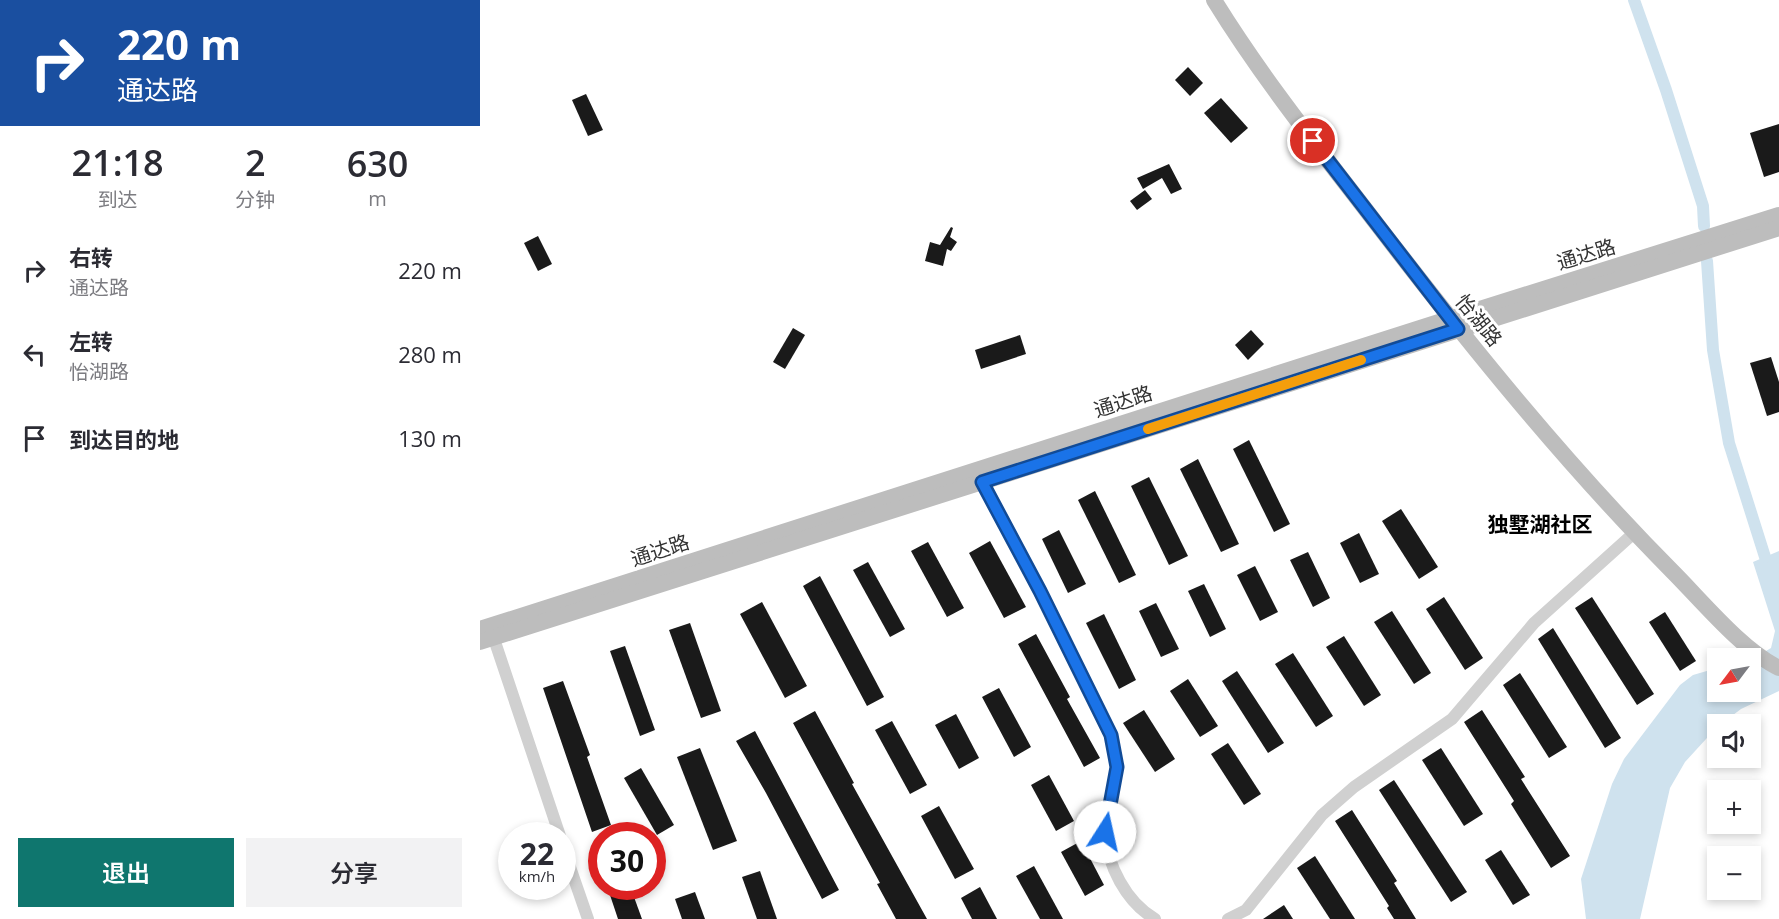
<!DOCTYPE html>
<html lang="zh">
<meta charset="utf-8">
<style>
body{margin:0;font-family:"Open Sans","Noto Sans SC",sans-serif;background:#f2f2f3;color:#2b2b33;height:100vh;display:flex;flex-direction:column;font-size:22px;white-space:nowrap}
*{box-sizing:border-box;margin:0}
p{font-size:20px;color:#7c7c81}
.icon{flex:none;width:33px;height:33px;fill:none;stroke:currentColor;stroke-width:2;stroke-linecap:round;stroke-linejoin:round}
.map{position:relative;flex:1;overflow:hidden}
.side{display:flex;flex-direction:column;background:#fff;width:480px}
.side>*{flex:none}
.top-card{background:#1a4fa0;color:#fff;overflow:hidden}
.needle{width:39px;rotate:238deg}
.buttons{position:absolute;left:1227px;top:648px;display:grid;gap:12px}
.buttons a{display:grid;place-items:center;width:54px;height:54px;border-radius:0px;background:#fff;box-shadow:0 3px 9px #0003;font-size:30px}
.speed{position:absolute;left:18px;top:822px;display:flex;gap:12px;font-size:30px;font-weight:700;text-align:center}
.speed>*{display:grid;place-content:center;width:78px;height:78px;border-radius:50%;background:#fff;box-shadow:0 3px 9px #0003;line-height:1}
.speed small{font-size:15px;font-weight:400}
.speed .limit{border:9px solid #d22;background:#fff;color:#111}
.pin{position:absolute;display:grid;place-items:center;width:51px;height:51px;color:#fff;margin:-26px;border:3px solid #fff;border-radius:50%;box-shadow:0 2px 6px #0007}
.me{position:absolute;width:66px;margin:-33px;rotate:10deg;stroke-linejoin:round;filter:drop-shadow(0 0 4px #0008)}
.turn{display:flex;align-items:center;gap:21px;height:126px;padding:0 18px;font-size:27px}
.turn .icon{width:78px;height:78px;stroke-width:2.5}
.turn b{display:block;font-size:42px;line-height:51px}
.eta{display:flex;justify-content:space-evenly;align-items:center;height:102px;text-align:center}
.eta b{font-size:36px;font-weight:600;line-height:42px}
.action{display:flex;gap:12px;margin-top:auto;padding:12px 18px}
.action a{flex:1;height:69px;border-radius:0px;background:#0f766e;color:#fff;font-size:24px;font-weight:600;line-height:69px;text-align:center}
.action a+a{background:#f2f2f3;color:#2b2b33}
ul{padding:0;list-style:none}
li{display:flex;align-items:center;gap:18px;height:84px;padding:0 18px}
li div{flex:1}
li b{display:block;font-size:22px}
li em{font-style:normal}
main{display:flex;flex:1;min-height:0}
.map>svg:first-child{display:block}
</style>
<main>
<section class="side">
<div class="top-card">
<div class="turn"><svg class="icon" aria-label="right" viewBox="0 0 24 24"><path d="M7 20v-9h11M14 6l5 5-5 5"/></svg><div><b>220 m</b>通达路</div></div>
</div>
<div class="eta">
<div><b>21:18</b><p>到达</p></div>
<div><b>2</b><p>分钟</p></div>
<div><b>630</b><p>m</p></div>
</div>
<ul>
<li><svg class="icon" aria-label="right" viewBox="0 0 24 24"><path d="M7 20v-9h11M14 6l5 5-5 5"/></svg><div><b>右转</b><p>通达路</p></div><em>220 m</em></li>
<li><svg class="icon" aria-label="left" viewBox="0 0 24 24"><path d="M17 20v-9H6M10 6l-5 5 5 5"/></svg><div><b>左转</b><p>怡湖路</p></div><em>280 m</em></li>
<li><svg class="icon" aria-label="arrive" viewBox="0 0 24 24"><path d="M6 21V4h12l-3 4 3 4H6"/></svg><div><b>到达目的地</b></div><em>130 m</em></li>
</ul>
<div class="action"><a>退出</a><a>分享</a></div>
</section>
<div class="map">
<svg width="1299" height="919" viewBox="0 0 1299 919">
<rect width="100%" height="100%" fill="#fff"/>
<polygon fill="#cfe2ee" points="1299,551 1299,691 1261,709 1241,724 1238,724 1237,727 1205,762 1190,788 1160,919 1106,919 1101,879 1132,784 1144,759 1200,685 1213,675 1237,668 1238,692 1270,692 1271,660 1291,648 1295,631 1273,562"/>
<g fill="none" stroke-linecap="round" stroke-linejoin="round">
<g stroke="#cfe2ee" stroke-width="12">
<polyline points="1154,0 1186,90 1223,206 1224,226"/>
<polyline points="1227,261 1233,350 1249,443 1285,557"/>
</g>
</g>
<g fill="#1a1a1a">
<polygon points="708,67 723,83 710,96 695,80"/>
<polygon points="106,94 123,130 108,136 92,100"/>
<polygon points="741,98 768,128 751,143 724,113"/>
<polygon points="1299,124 1299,172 1284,177 1270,133"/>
<polygon points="689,164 702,189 691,194 682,178 663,189 657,178"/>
<polygon points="665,190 672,199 657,210 650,201"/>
<polygon points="471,227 473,228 470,237 477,242 471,251 467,249 463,266 445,261 450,242 460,245"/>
<polygon points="58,236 72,264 58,271 44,243"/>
<polygon points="313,328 325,335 305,369 293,362"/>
<polygon points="771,330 784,344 768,360 755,345"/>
<polygon points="540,335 546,354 501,369 495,350"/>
<polygon points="1291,357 1299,382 1299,412 1287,416 1270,363"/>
<polygon points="769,440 810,524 794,532 753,449"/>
<polygon points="718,459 759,544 741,552 700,469"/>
<polygon points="669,477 708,556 689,565 651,486"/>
<polygon points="615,491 656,575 639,583 598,500"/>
<polygon points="921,509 958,567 939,579 902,521"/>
<polygon points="579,530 606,584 588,593 562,539"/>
<polygon points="879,533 899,574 880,583 860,543"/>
<polygon points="510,541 546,607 524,618 489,553"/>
<polygon points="448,542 484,608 467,617 431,551"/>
<polygon points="828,552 850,598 833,607 810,560"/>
<polygon points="388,562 425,629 410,637 373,570"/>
<polygon points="775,566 798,612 780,621 757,575"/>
<polygon points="340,576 404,697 387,706 323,586"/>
<polygon points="724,584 746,629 730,637 708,591"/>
<polygon points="964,597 1003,658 985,670 946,609"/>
<polygon points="1112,597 1174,694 1157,705 1095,608"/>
<polygon points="282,602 327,686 305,698 260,614"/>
<polygon points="676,603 699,649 681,657 659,611"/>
<polygon points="912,611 951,673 934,684 894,622"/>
<polygon points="1185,612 1216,661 1200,671 1169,622"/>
<polygon points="624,614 656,680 639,689 606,623"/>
<polygon points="210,623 241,711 221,718 189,630"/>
<polygon points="1073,628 1141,738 1125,748 1058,639"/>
<polygon points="556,634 590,697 587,699 620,758 604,767 538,644"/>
<polygon points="864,636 901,695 884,706 846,647"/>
<polygon points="145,646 175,730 160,736 130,651"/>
<polygon points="813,653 853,716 836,727 795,664"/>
<polygon points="757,671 804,743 788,753 742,681"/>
<polygon points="1040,673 1087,747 1069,758 1023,685"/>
<polygon points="708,679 738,726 720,737 690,691"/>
<polygon points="83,681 110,755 107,757 131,825 112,832 63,688"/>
<polygon points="519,688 551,747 534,757 502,697"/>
<polygon points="664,710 695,759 675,772 643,723"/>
<polygon points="1002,710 1045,777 1041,779 1090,856 1071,868 1031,804 1034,801 984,722"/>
<polygon points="335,711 374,783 372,784 447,919 416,919 397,884 400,883 313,723"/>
<polygon points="476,714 499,758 479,769 455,725"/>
<polygon points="412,721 447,785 430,794 395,730"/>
<polygon points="275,731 359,890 342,899 286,793 256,741"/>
<polygon points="748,743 781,794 764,805 731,754"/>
<polygon points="220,748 257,841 233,850 197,757"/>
<polygon points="961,748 1003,814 984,826 942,760"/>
<polygon points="161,768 194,825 177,835 144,778"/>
<polygon points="569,775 594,821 576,831 551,785"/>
<polygon points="914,780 987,892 971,902 899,790"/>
<polygon points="459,806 494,869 475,879 441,816"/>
<polygon points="872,810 917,881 914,883 936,919 914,919 907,908 909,906 855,821"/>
<polygon points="601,841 624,885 605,896 581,852"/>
<polygon points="1021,850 1050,895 1033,905 1005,860"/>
<polygon points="835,856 875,919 850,919 817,868"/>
<polygon points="554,866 583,919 560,919 536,876"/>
<polygon points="280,871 297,919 277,919 262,877"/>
<polygon points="127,886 150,886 162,919 138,919"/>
<polygon points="500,887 517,919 492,919 481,898"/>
<polygon points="215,892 225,919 202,919 195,899"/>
<polygon points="804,905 813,919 783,919"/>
</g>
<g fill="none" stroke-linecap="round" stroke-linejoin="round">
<g stroke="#d0d0d0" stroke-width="12">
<path d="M499,477L560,591L631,735L637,767L625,832C627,865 646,902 675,919"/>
<polyline points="11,630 80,836"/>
<polyline points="82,844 108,919"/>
<polyline points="748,919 766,910 842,815 874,787 972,719 1054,623 1154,533"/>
</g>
<g stroke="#bdbdbd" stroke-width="16">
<path d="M734,0C782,78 840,150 896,223C989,344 1085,463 1192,571C1222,601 1262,650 1299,668"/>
<polyline points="0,629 974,317 1299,215"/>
<polyline points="0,642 1299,228"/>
</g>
</g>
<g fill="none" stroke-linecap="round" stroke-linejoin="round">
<g stroke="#114b97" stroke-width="15">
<polyline id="route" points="625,832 637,767 631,735 560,591 502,482 978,329 833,141"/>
</g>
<use href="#route" stroke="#1a73e8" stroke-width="10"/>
<polyline stroke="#f59e0b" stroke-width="10" points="668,429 881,360"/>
</g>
<g text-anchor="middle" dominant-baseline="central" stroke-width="6" stroke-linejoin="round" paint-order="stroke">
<g font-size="20" fill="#333" stroke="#fff">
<text transform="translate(1106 254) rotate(-17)">通达路</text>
<text transform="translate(999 320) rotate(51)">怡湖路</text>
<text transform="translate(643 401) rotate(-18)">通达路</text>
<text transform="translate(180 550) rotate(-18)">通达路</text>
</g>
<g font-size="21" font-weight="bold" fill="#000" stroke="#fff">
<text x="1060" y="524">独墅湖社区</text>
</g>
</g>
</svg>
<div class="buttons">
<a><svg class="needle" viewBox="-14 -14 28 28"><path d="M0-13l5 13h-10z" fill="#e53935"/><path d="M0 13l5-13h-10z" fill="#7c7c81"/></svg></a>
<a><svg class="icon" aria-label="sound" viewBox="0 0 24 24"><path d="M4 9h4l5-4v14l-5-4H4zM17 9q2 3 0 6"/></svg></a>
<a>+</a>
<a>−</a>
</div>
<div class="speed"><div>22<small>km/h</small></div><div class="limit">30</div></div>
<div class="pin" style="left:833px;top:141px;background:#d93025"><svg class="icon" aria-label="arrive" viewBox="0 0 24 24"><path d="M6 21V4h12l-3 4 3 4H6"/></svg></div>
<svg class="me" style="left:625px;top:832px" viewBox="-20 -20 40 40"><circle r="19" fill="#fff"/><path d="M0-13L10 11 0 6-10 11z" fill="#1a73e8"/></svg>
</div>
</main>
